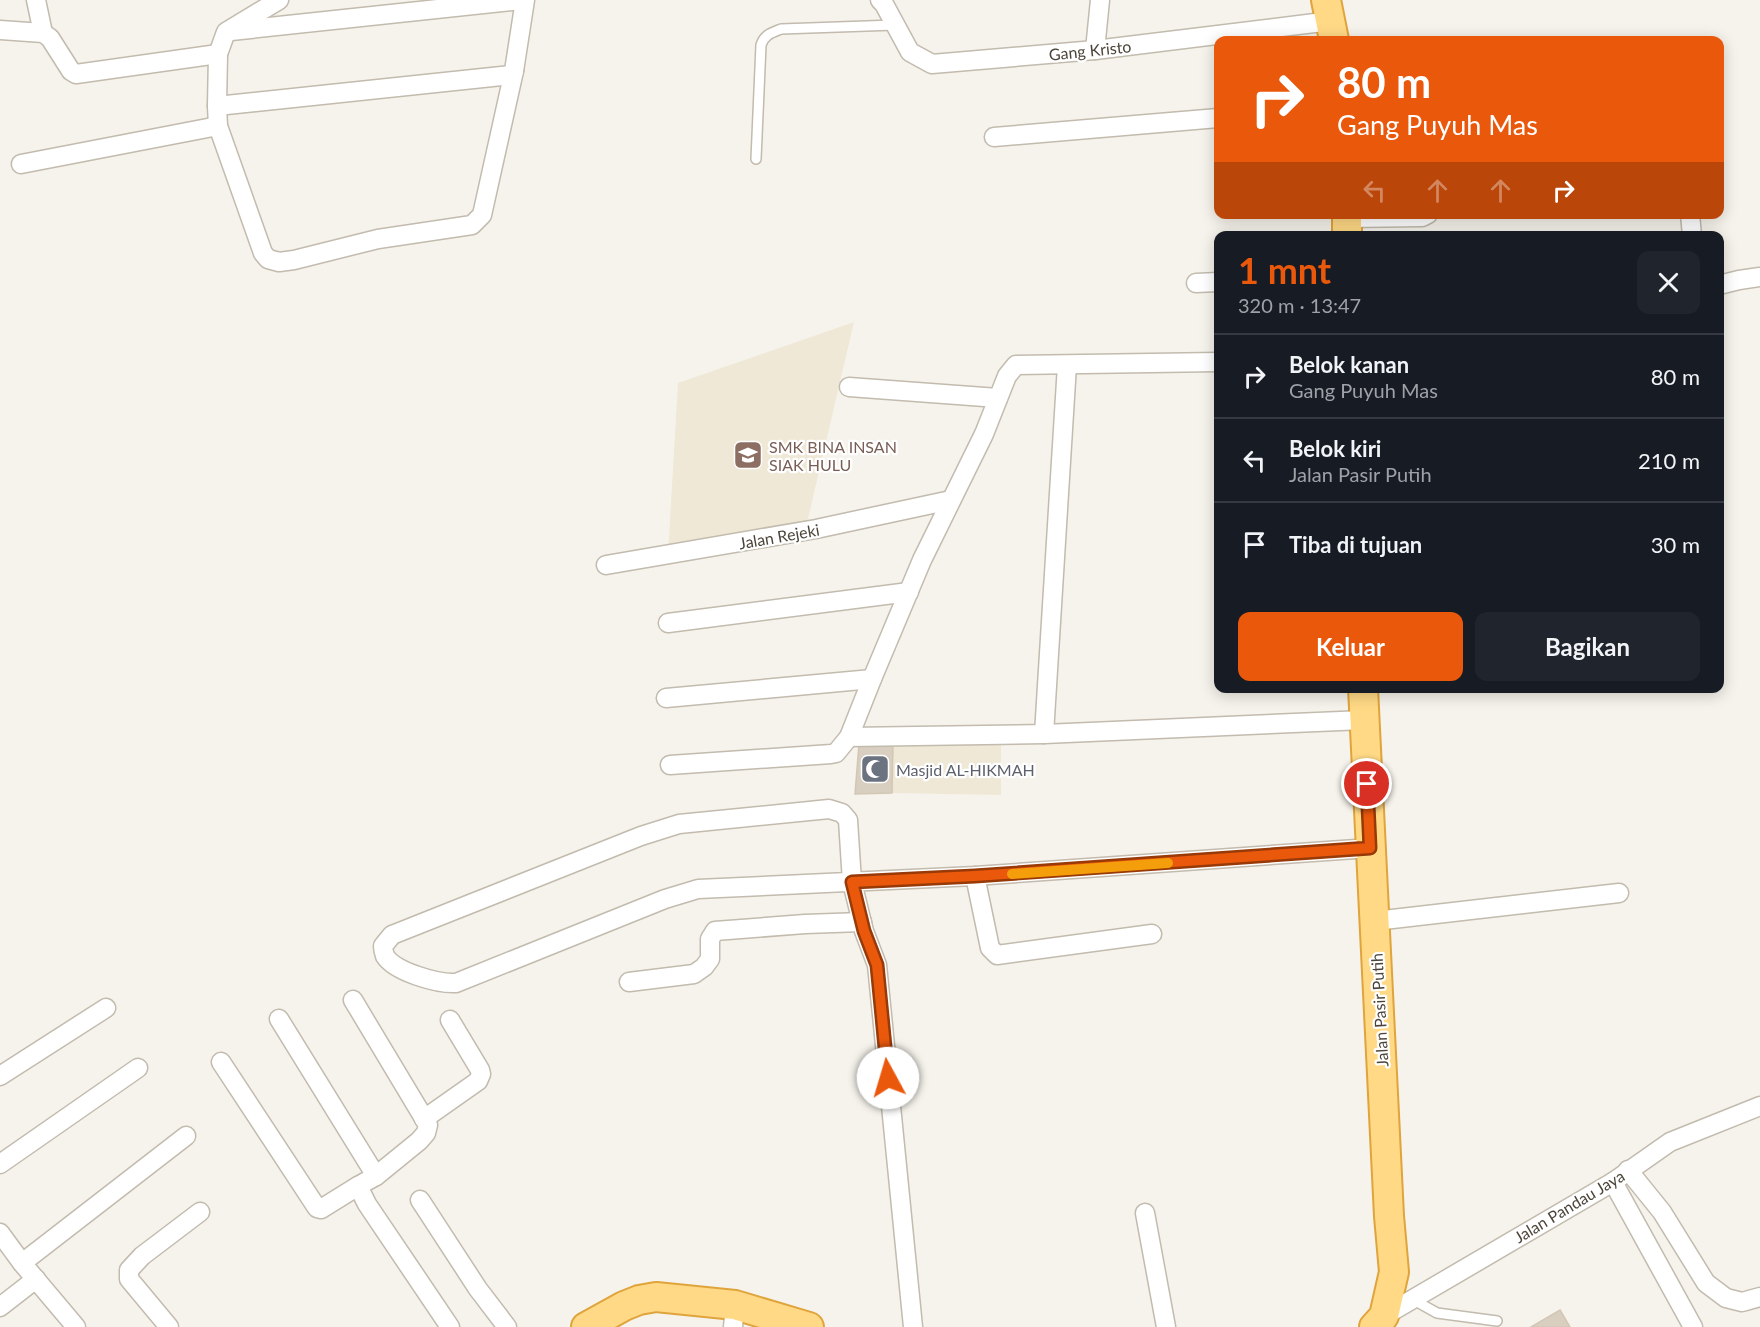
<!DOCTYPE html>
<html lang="id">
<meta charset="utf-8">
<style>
body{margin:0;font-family:Lato,sans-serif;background:#20242c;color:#f1f3f6;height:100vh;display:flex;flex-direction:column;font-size:22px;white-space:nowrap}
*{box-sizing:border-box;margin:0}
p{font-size:20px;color:#9ea1a6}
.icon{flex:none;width:33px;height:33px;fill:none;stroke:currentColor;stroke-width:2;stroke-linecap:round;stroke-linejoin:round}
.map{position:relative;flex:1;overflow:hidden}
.side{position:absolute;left:1214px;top:231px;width:510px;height:462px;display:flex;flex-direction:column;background:#171b24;border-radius:12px;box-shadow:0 3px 15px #0003}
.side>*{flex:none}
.banner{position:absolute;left:1214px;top:36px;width:510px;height:183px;border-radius:12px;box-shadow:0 3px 15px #0003;background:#ea580c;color:#fff;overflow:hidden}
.pin{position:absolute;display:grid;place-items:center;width:51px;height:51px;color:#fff;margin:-26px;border:3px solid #fff;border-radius:50%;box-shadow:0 2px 6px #0007}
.me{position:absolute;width:66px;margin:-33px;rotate:354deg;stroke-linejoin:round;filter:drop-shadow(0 0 4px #0008)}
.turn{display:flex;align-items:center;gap:21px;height:126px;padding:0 24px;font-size:27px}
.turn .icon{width:78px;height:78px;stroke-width:2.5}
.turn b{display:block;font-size:42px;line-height:51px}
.lanes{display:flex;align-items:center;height:57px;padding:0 24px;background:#0003;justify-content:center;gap:30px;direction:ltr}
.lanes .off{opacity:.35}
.round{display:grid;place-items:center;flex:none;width:63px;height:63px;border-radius:12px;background:#20242c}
.summary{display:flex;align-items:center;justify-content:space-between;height:102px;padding:0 24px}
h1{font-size:36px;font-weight:700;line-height:45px;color:#ea580c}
.action{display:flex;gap:12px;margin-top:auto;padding:12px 24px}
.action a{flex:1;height:69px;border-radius:12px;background:#ea580c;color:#fff;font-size:24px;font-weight:700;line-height:69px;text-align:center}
.action a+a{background:#20242c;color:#f1f3f6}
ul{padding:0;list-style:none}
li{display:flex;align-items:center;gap:18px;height:84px;padding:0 24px;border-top:2px solid #363941}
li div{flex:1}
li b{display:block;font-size:22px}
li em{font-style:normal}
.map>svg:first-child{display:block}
</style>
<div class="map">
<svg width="1760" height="1327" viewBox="0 0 1760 1327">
<rect width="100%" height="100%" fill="#f6f3ec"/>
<g fill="#efe8d6">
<polygon points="854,322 807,523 668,554 678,383"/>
<polygon points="1001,740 1001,795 892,793 893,744"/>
</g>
<g fill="#d8cfc1" stroke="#d3c7b4" stroke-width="1.5">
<polygon points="859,744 893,744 892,793 855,794"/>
<polygon points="1560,1310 1570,1327 1531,1327"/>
</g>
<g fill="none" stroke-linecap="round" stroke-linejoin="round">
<g stroke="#c2bbae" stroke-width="12">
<g id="service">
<path d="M756,159L761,45C764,35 771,33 781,29L895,25"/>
<polyline points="1412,1299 1437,1313 1497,1321"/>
</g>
</g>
<g stroke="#c2bbae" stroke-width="21">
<g id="minor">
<polyline points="36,0 43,33"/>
<polyline points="279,0 226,32 218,54 217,106 218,126 263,253 268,259 279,262 294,260 378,239 472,225 482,215 514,71 525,0"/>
<polyline points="880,0 884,4 910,52 932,64 1095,50 1331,21"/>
<polyline points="0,30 43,33 50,38 71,71 76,74 218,54"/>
<polyline points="231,31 522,0"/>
<polyline points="1095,50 1100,0"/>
<polyline points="217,106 511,75 514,71"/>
<polyline points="994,137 1218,118"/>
<polyline points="21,164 218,126"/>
<polyline points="1690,214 1692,236"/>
<polyline points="1347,218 1422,217 1428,214"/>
<polyline points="1196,283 1218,282"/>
<polyline points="1719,285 1739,280 1760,277"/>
<polyline points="849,387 998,398"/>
<polyline points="606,565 816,529 951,500"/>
<polyline points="668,623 909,592"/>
<polyline points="666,698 872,679"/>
<polyline points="1044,734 1067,365"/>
<polyline points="849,737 1044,734 1364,720"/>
<polyline points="670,765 831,754 836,753 849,737 872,679 922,560 984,434 1007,376 1016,365 1218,362"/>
<polyline points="975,876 990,948 997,955 1152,934"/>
<polyline points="1375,921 1619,893"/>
<polyline points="629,982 694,974 704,967 710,959 710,939 715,931 805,924 862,922"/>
<polyline points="353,1000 428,1125 426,1133 419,1141 376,1176 358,1186 367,1204 450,1327"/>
<polyline points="279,1019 376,1176"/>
<polyline points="221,1062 317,1208 321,1209 358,1186"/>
<polyline points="0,1076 106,1008"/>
<polyline points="424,1119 478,1081 481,1074 480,1070 450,1020"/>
<polyline points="0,1164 138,1068"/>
<polyline points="1628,1170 1662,1212 1706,1283 1726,1298 1742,1302 1760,1297"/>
<polyline points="1613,1182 1693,1327"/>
<polyline points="420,1200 478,1289 507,1327"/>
<polyline points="1145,1213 1166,1327"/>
<polyline points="0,1233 22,1263 76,1327"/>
<polyline points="22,1263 186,1136"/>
<polyline points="0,1307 36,1279"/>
<polyline points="1384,1316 1613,1182 1670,1142 1760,1106"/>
<polyline points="169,1327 129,1279 129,1270 142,1256 200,1212"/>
<polyline points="733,1327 735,1305"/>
<path d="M913,1327L877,965L864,931L852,882L848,820L842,813L829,809L679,824L641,836L392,935L383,946C383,950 384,953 385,956C395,972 438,984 456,983L665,899L698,889L975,876L1370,848"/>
</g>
</g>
<g stroke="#e0a43c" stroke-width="32">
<g id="trunk">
<polyline points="1326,0 1334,40"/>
<polyline points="1347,214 1347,236"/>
<polyline points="1363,688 1389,1216 1394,1272 1384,1316 1374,1327"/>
<polyline points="586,1327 624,1306 639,1300 656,1297 735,1305 809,1327"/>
</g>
</g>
<use href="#service" stroke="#fff" stroke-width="9"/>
<use href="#minor" stroke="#fff" stroke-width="18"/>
<use href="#trunk" stroke="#ffd985" stroke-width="28"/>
</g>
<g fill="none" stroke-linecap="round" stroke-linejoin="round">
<g stroke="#983908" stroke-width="15">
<polyline id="route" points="888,1078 877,965 864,931 852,882 975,876 1370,848 1367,784"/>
</g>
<use href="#route" stroke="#ea580c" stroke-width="10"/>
<polyline stroke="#f59e0b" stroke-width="10" points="1012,874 1168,863"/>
</g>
<defs>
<g id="school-square" transform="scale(1.5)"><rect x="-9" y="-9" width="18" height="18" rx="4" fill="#8d6e63" stroke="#fff"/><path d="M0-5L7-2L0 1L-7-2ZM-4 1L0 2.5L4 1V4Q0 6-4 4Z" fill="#fff"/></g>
<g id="mosque-square" transform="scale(1.5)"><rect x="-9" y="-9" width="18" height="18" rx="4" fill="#6b7280" stroke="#fff"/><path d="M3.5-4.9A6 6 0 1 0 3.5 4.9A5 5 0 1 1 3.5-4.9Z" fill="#fff"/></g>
</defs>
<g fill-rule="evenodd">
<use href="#school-square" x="748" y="455"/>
<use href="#mosque-square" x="875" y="769"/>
</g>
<g text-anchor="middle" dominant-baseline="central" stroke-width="4.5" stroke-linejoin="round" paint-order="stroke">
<g font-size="16" fill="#4b4439" stroke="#fff">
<text transform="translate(1090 50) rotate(-6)">Gang Kristo</text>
<text transform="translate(779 536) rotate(-10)">Jalan Rejeki</text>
<text transform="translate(1379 1010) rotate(-93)">Jalan Pasir Putih</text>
<text transform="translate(1569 1206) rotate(-31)">Jalan Pandau Jaya</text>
</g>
<g font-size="16" fill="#785e54" stroke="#fff" text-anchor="start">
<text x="769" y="446">SMK BINA INSAN<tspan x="769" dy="18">SIAK HULU</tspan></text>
</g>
<g font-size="16" fill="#5b616d" stroke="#fff" text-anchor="start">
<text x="896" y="769">Masjid AL-HIKMAH</text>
</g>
</g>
</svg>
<div class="pin" style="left:1367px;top:784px;background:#d93025"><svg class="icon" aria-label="arrive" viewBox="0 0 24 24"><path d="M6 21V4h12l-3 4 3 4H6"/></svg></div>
<svg class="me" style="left:888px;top:1078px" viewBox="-20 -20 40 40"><circle r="19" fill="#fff"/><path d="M0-13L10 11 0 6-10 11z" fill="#ea580c"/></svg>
<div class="banner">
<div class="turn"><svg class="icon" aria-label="right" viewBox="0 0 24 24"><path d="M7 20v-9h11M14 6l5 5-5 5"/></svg><div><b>80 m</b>Gang Puyuh Mas</div></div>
<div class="lanes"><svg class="icon off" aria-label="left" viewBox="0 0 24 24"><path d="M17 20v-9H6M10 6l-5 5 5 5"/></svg><svg class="icon off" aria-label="ahead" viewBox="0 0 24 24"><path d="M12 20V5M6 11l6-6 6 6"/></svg><svg class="icon off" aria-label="ahead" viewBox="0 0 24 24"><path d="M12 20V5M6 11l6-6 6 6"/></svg><svg class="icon" aria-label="right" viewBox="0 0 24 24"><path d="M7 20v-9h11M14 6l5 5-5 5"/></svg></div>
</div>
<section class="side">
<div class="summary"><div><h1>1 mnt</h1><p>320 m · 13:47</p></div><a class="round"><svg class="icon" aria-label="close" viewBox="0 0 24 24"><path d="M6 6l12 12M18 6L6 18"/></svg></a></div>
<ul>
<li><svg class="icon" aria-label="right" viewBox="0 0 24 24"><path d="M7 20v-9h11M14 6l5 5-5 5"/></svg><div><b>Belok kanan</b><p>Gang Puyuh Mas</p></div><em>80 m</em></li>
<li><svg class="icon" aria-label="left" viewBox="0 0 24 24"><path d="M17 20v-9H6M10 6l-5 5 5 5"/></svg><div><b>Belok kiri</b><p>Jalan Pasir Putih</p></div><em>210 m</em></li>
<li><svg class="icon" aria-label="arrive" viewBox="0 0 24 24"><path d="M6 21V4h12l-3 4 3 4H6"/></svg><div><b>Tiba di tujuan</b></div><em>30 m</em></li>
</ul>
<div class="action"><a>Keluar</a><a>Bagikan</a></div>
</section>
</div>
